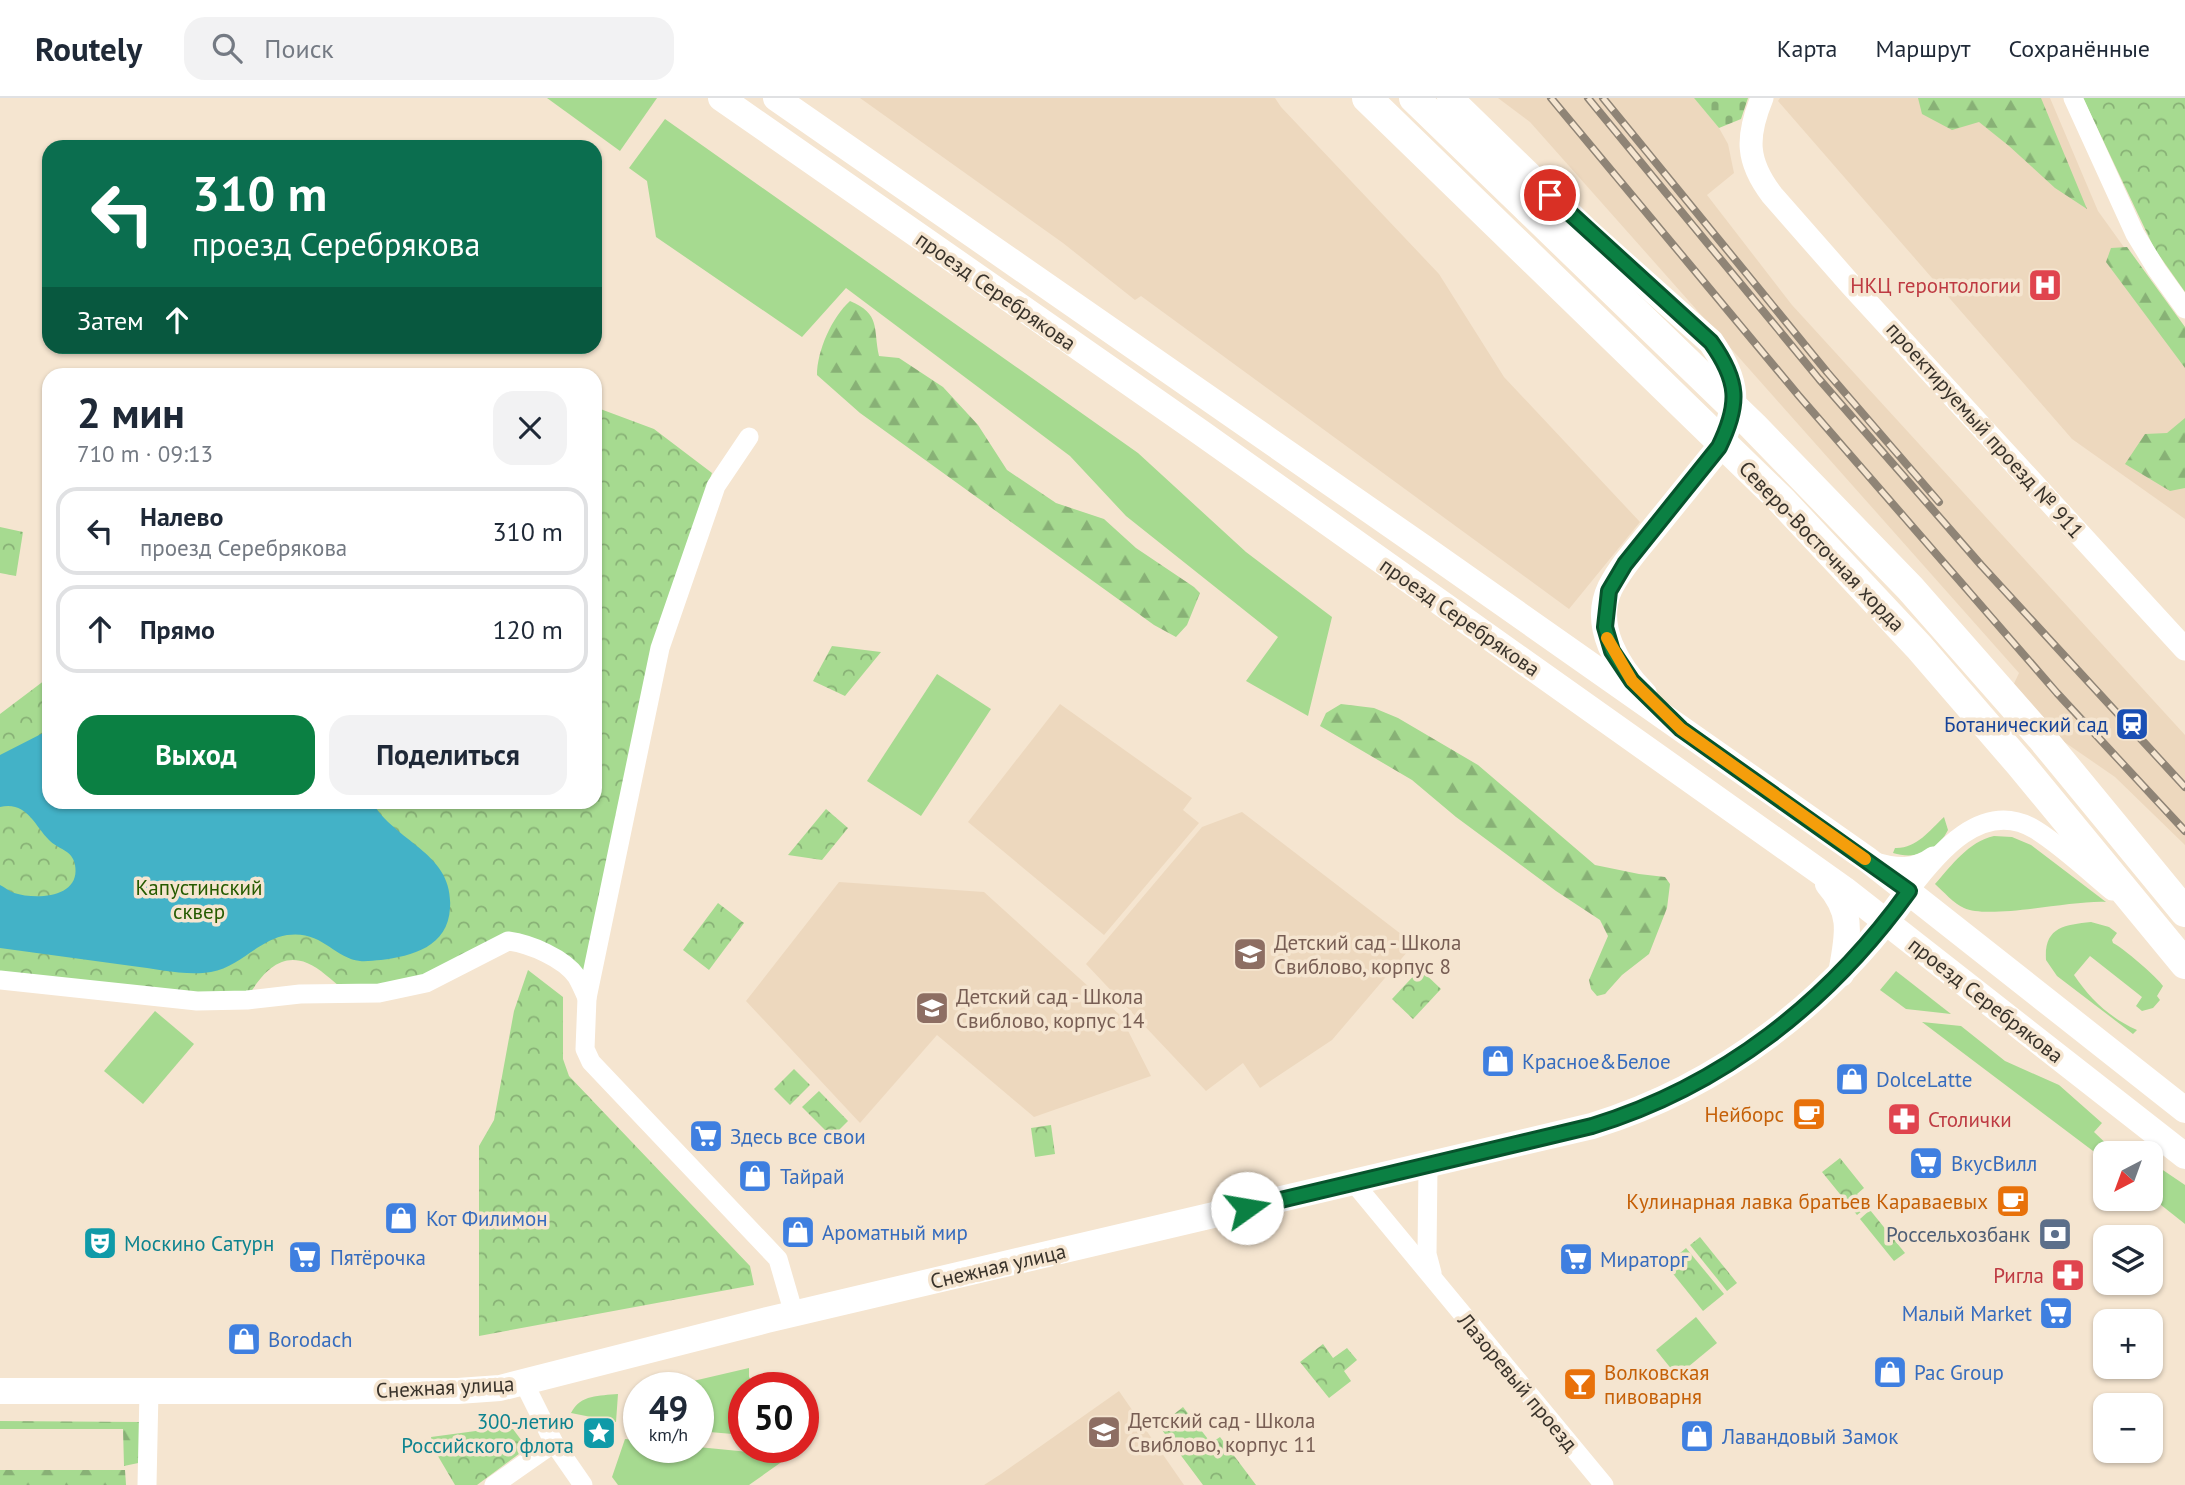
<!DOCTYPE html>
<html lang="ru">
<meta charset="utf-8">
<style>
body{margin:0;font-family:"PT Sans",sans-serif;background:#f2f2f3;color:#1f2937;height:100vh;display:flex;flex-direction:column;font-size:26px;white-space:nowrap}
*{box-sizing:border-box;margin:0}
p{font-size:23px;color:#747a83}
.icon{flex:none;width:38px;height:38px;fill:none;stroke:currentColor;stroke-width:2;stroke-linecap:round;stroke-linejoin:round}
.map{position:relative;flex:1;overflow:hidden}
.drawer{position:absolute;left:42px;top:270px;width:560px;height:441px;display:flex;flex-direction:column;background:#fff;border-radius:21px;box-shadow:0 2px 5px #0004}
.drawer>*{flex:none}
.banner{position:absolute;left:42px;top:42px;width:560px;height:214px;border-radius:21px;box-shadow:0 2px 5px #0004;background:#0b6e4f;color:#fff;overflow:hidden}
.needle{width:46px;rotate:221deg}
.fabs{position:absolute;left:2093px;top:1043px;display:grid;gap:14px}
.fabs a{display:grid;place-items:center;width:70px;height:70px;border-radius:14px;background:#fff;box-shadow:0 2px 5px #0004;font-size:35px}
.speed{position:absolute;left:623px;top:1274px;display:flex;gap:14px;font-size:35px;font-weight:700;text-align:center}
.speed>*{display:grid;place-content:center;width:91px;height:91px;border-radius:50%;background:#fff;box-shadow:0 2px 5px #0004;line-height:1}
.speed small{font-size:18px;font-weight:400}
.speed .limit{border:10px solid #d22;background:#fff;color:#111}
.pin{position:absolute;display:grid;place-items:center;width:60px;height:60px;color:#fff;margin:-30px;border:4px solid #fff;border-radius:50%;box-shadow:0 2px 7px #0007}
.me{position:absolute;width:77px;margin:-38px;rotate:77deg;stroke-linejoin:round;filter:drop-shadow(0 0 5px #0008)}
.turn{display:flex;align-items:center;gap:24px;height:147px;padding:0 35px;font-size:32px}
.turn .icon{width:91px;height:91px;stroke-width:2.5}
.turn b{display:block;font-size:49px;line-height:60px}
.then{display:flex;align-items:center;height:66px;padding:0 35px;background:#0003;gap:14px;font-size:26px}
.round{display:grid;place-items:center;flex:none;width:74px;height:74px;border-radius:21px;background:#f2f2f3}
.overview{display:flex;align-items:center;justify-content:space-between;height:119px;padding:0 35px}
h1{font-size:42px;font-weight:700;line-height:52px}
.button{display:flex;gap:14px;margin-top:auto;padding:14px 35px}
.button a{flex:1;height:80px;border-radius:21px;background:#0b8043;color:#fff;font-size:28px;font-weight:700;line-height:80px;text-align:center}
.button a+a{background:#f2f2f3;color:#1f2937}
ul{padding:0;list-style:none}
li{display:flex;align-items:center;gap:21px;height:88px;margin:0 14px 10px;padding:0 21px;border:4px solid #e0e1e3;border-radius:21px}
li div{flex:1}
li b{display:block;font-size:26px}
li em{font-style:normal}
header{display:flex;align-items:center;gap:42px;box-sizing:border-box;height:98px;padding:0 35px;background:#fff;border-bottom:2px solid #e0e1e3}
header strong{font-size:33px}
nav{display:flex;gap:38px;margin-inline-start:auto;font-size:24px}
.search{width:490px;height:63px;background:#f2f2f3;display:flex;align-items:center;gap:18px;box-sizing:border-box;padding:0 24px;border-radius:21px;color:#747a83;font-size:26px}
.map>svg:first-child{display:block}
</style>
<header>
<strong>Routely</strong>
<div class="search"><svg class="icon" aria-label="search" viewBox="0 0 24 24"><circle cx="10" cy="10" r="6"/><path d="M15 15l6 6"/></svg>Поиск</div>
<nav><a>Карта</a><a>Маршрут</a><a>Сохранённые</a></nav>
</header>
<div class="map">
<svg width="2185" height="1387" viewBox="0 0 2185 1387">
<defs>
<pattern id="forest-firs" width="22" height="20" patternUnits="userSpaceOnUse" patternTransform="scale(1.75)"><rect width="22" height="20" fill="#a6da90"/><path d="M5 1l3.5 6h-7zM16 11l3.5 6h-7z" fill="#88b176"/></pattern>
<pattern id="cemetery-stones" width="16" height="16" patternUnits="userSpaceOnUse" patternTransform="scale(1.75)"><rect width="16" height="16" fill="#a6da90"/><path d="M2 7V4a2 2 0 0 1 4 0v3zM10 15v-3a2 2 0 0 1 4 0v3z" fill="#88b176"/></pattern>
<pattern id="park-crowns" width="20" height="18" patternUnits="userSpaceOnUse" patternTransform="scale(1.75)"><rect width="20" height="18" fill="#a6da90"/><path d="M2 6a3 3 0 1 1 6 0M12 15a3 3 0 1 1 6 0" fill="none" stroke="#88b176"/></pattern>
</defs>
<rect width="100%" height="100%" fill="#f5e5d0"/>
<g fill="#edd8be">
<polygon points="860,0 1275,0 1281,9 1439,176 1504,279 1640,424 1569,511 1141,198 1135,202 1063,145"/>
<polygon points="1498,0 1694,0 1719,30 1728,46 1734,75 1707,97 1792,207 2185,637 2185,747 2115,679 2060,641 2002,611 2019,575 1530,24"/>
<polygon points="1780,0 2050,0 2098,113 2185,234 2185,421 2072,341 1778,3"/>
<polygon points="1060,606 1192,700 1183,712 1199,725 1104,837 968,724"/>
<polygon points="1242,714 1414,846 1332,942 1260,990 1243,965 1206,993 1086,866 1202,729"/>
<polygon points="839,784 984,794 1120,917 1151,978 1034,1019 937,937 860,1025 746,903"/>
<polygon points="1119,1293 1184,1387 984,1387 1001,1376"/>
</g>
<g fill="#a6da90">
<polygon points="547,0 657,0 620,53"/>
<polygon points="665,21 1138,355 1246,454 1332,519 1308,618 1246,583 1278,539 1126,418 1070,358 846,190 802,239 656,139 647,83 629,70"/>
<polygon points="937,576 991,611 921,718 867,683"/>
<path d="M1944,719L1948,732C1937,754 1915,762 1893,755L1895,750C1916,751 1929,733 1944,719Z"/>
<path d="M1994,738L2012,739L2031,747L2106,804C2072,802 1989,822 1964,810C1954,806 1943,793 1935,786C1952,767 1968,744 1994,738Z"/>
<path d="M2091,824L2109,829L2117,835L2112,842L2113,845C2121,848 2159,881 2163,888L2157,898L2160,902L2153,910L2142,913L2136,908L2142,899L2090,858L2074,877C2090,901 2110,920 2137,932L2133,936L2057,878L2046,862C2044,829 2064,827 2091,824Z"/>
<polygon points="1896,873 1951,916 1906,911 1880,892"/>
<polygon points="155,913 194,946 143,1006 104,973"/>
<polygon points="1922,924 1961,928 2005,963 2059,987 2102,1025 2094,1034 2115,1054 2124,1045 2137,1055 2105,1055 2105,1062"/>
<polygon points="2151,1064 2185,1087 2185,1126 2151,1099"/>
<polygon points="1696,1219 1717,1245 1677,1278 1656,1252"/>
<polygon points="749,1270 749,1279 757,1290 744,1290 744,1337 698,1333 698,1290 663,1290"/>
<path d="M618,1296L616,1324L571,1315C581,1296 599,1298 618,1296Z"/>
<polygon points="625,1341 639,1342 639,1349 698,1349 790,1358 749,1387 618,1387 612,1379"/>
</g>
<g fill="url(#forest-firs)">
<polygon points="1918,0 2041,0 2087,111 2055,90 2009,48 1979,24 1952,32 1922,16"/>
<polygon points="2127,149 2185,229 2185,270 2106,164 2111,150"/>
<path d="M850,203C881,216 873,230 879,258L899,260L943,289L978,327L1007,372L1056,405L1104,421L1136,450L1194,489L1200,495L1187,527L1176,539L1154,527L860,315L817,277C817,253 832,219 850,203Z"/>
<polygon points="2185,320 2185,390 2170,393 2125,366 2145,336 2167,335"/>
<polygon points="1341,606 1374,610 1398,620 1478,667 1595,767 1639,776 1665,779 1670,786 1667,810 1649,856 1622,877 1605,896 1597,898 1591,891 1589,882 1608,838 1600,822 1556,793 1456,719 1412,682 1320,628 1326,615"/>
<polygon points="0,1323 141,1324 143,1364 124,1368 123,1331 0,1331"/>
<polygon points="0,1372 125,1372 126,1387 0,1387"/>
</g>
<polygon fill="url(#cemetery-stones)" points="1694,0 1748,0 1741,21 1719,30"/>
<g fill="url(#park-crowns)">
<polygon points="2083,0 2185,0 2185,194 2154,150"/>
<path d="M595,309L654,331L712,375L653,547L586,879L523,841L415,884L343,891C332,883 320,870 307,865C280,854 262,876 249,897L217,900L0,878V616L49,579V704H595Z"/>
<polygon points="0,429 23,434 16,478 0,475"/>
<polygon points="832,548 881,554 845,598 813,583"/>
<polygon points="826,711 848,730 822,762 788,757"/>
<polygon points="718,805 744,825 709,872 683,852"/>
<polygon points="1420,871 1441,891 1413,921 1392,901"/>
<polygon points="528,872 563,899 563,961 569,978 750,1168 754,1187 479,1238 479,1048 494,1022 514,913"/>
<polygon points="794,971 810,987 790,1007 774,991"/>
<polygon points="819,993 848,1023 832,1039 802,1009"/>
<polygon points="1051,1027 1055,1056 1035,1059 1031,1030"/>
<polygon points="1840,1060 1864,1090 1857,1096 1867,1109 1857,1117 1822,1074"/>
<polygon points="1870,1112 1905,1155 1894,1163 1860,1121"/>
<polygon points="1700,1139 1737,1185 1727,1193 1690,1147"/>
<polygon points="1686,1150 1724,1196 1703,1213 1666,1167"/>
<polygon points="1323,1246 1333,1260 1347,1250 1357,1262 1344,1273 1351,1283 1329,1300 1300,1264"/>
<polygon points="1183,1309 1211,1345 1220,1339 1256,1387 1203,1387 1159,1328"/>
<polygon points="498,1330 513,1331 527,1350 477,1387 455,1387 432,1348 431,1339"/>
</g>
<path fill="#43b2c7" d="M49,632V704H372C396,745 454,755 450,810C448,849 412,858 381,862C374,862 366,864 360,863C334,860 322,832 287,837C258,842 240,869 211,874C186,878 157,871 132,868C88,862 44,856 0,850V787C4,789 9,793 14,795C36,802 81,800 75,767C73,752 57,751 49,742C34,727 27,703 0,709V657Z"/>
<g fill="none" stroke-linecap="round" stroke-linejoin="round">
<g stroke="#fff" stroke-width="19">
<polyline points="2073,0 2135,136 2157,172 2185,211"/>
<polyline points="749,339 716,388 660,550 587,900 585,951 591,964 778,1161 794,1216"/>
<path d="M1875,764C1896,770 1914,772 1933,758"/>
<path d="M1909,793C1937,756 1983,699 2036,732C2063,749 2088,773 2112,793"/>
<path d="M0,882L197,903L247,902L300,896L379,895L426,885L508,843C530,846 564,860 577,879C581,886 584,893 587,900"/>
<polyline points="1428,1068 1427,1156 1432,1175"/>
<polyline points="1354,1085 1604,1387"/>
<polyline points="524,1285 554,1345 583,1387"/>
<polyline points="147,1387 149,1293"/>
<polyline points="494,1387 554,1345"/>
</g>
<path stroke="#fff" stroke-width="23" d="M1762,0C1746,39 1746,63 1772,97L1851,187L2185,551"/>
<g stroke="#fff" stroke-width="26">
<polyline points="721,0 1200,334 1844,791 2185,1058"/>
<polyline points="776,0 1424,450 1868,762 2185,1012"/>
<path d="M1450,0L1588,134L1711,244C1738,283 1740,306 1719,350C1698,376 1676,403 1655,429C1639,449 1622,467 1610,490C1592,528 1618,570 1644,596"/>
<path d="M1828,786C1855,817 1847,839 1841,876"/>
<path d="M0,1293H458L500,1290L767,1222L1592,1028C1722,988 1831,903 1909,793"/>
</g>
<g stroke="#fff" stroke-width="30">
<polyline points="1367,0 1782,403 1919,549 2020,666 2185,866"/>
<polyline points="1414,0 1753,328 1910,490 2041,639 2185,814"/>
</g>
<g stroke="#8f8476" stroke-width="8">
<g id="rail">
<polyline points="1551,0 1799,298 2057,595 2185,733"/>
<polyline points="1588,0 1819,281 1981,467 2185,689"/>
<polyline points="1603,0 1827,274 1939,404"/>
</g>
</g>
<use href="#rail" stroke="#f5e5d0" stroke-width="5" stroke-dasharray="16" stroke-linecap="butt"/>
</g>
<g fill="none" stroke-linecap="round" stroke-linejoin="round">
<g stroke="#07532c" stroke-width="18">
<path id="route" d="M1247,1110L1592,1028C1723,988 1829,904 1909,793L1681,631L1632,583L1612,553L1605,529L1609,493L1625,466L1719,349C1740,306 1739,283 1711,244L1550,97"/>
</g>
<use href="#route" stroke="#0b8043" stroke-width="12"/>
<polyline stroke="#f59e0b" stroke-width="12" points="1607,540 1632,583 1681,631 1865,761"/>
</g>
<defs>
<g id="hospital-square" transform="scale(1.75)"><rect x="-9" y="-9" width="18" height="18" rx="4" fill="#e0444e" stroke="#f5e5d0"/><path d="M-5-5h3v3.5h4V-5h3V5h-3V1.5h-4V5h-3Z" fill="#fff"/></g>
<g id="station-square" transform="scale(1.75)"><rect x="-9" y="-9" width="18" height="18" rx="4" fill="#1a4fb4" stroke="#f5e5d0"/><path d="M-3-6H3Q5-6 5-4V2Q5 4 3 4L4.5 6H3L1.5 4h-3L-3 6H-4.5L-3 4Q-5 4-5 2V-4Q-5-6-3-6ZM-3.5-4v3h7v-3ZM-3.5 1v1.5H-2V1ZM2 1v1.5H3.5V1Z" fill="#fff"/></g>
<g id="school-square" transform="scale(1.75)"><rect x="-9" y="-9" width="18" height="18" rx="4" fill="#8d6e63" stroke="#f5e5d0"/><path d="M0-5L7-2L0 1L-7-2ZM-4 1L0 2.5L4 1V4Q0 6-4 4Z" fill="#fff"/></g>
<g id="shop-square" transform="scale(1.75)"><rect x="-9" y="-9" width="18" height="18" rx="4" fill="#3f7fe0" stroke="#f5e5d0"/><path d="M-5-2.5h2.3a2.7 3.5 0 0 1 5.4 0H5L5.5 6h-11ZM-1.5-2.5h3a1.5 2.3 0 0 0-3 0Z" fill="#fff"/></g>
<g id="cafe-square" transform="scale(1.75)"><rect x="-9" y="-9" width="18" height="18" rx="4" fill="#e8710a" stroke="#f5e5d0"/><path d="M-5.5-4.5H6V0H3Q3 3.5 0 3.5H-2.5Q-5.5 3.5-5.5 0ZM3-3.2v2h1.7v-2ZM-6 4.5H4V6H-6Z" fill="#fff"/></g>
<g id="pharmacy-square" transform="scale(1.75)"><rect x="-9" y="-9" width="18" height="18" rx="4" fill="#e0444e" stroke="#f5e5d0"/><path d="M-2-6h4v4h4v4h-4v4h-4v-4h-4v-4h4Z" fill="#fff"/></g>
<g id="supermarket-square" transform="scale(1.75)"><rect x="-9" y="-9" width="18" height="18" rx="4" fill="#3f7fe0" stroke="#f5e5d0"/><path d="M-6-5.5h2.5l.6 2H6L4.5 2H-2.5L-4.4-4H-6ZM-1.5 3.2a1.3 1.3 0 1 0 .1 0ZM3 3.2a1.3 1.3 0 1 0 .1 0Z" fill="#fff"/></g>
<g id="bank-square" transform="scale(1.75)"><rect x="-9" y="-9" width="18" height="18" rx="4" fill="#5c6f8a" stroke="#f5e5d0"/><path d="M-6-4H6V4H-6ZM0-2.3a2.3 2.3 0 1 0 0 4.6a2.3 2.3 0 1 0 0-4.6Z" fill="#fff"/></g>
<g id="theatre-square" transform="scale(1.75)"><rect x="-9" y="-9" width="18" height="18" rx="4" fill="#0f9aa8" stroke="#f5e5d0"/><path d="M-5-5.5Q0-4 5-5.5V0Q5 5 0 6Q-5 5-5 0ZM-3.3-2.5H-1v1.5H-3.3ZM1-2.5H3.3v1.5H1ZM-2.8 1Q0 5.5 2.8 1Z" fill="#fff"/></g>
<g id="bar-square" transform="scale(1.75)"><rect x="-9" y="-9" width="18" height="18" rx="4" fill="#e8710a" stroke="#f5e5d0"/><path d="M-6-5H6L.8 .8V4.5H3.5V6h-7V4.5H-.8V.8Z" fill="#fff"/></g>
<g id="sight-square" transform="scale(1.75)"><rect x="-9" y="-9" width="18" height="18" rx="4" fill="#0f9aa8" stroke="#f5e5d0"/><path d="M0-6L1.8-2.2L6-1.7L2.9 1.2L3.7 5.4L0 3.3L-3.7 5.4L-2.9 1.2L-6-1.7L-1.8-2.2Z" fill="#fff"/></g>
</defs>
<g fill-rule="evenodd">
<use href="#hospital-square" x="2045" y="187"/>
<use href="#station-square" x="2132" y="626"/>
<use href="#school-square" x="1250" y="856"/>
<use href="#school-square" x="932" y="910"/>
<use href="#shop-square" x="1498" y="963"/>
<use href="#shop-square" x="1852" y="981"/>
<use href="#cafe-square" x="1809" y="1016"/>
<use href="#pharmacy-square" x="1904" y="1021"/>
<use href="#supermarket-square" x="706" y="1038"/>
<use href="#supermarket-square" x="1926" y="1065"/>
<use href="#shop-square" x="755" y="1078"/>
<use href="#cafe-square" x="2013" y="1103"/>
<use href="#shop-square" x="401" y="1120"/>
<use href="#shop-square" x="798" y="1134"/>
<use href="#bank-square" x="2055" y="1136"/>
<use href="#theatre-square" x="100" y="1145"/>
<use href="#supermarket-square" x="305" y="1159"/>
<use href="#supermarket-square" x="1576" y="1161"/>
<use href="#pharmacy-square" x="2068" y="1177"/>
<use href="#supermarket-square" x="2056" y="1215"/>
<use href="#shop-square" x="244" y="1241"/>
<use href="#shop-square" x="1890" y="1274"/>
<use href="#bar-square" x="1580" y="1286"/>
<use href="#school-square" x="1104" y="1334"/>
<use href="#sight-square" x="599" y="1335"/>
<use href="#shop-square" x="1697" y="1338"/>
</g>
<g text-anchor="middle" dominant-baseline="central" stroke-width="7" stroke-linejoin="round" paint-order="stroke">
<g font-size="21" fill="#be3a42" stroke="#f5e5d0" text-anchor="end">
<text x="2021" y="187">НКЦ геронтологии</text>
<text x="1928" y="1021" text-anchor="start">Столички</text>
<text x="2044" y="1177">Ригла</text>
</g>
<g font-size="21" fill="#39332b" stroke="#f5e5d0">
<text transform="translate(996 193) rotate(35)">проезд Серебрякова</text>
<text transform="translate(1985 332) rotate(48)">проектируемый проезд № 911</text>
<text transform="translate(1822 448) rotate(46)">Северо-Восточная хорда</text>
<text transform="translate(1460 519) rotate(35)">проезд Серебрякова</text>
<text transform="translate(1986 902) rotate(38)">проезд Серебрякова</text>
<text transform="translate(998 1168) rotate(-13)">Снежная улица</text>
<text transform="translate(1518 1284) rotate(50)">Лазоревый проезд</text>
<text transform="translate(445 1289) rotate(-3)">Снежная улица</text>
</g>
<g font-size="21" fill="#164399" stroke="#f5e5d0" text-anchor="end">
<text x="2108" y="626">Ботанический сад</text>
</g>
<g font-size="21" fill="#265b00" stroke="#f5e5d0">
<text x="199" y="789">Капустинский<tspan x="199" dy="24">сквер</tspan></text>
</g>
<g font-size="21" fill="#785e54" stroke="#f5e5d0" text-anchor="start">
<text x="1274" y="844">Детский сад - Школа<tspan x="1274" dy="24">Свиблово, корпус 8</tspan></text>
<text x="956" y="898">Детский сад - Школа<tspan x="956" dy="24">Свиблово, корпус 14</tspan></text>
<text x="1128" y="1322">Детский сад - Школа<tspan x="1128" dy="24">Свиблово, корпус 11</tspan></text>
</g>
<g font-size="21" fill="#366cbe" stroke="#f5e5d0" text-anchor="start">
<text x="1522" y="963">Красное&amp;Белое</text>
<text x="1876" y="981">DolceLatte</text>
<text x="730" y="1038">Здесь все свои</text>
<text x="1951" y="1065">ВкусВилл</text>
<text x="780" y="1078">Тайрай</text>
<text x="426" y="1120">Кот Филимон</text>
<text x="822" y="1134">Ароматный мир</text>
<text x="330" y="1159">Пятёрочка</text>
<text x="1600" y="1161">Мираторг</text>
<text x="2032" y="1215" text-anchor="end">Малый Market</text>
<text x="268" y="1241">Borodach</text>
<text x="1914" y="1274">Pac Group</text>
<text x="1722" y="1338">Лавандовый Замок</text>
</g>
<g font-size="21" fill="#c56008" stroke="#f5e5d0" text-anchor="end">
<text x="1784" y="1016">Нейборс</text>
<text x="1988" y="1103">Кулинарная лавка братьев Караваевых</text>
<text x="1604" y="1274" text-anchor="start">Волковская<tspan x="1604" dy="24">пивоварня</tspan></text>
</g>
<g font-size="21" fill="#4e5e75" stroke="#f5e5d0" text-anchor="end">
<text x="2030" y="1136">Россельхозбанк</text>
</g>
<g font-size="21" fill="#0d838f" stroke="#f5e5d0" text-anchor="start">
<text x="124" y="1145">Москино Сатурн</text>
<text x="574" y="1323" text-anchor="end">300-летию<tspan x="574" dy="24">Российского флота</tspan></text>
</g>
</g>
</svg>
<div class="fabs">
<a><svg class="needle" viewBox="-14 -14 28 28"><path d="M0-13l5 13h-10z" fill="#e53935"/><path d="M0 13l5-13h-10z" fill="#747a83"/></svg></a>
<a><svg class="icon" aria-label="layers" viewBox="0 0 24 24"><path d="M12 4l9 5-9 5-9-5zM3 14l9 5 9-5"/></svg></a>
<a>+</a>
<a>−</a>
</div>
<div class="speed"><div>49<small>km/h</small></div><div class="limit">50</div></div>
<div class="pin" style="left:1550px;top:97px;background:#d93025"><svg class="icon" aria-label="arrive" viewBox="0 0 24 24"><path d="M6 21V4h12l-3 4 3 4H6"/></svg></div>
<svg class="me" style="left:1247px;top:1110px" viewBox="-20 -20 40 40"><circle r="19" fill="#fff"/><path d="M0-13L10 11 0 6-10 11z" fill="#0b8043"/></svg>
<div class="banner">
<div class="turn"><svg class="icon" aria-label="left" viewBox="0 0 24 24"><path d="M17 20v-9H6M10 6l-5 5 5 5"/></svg><div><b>310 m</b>проезд Серебрякова</div></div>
<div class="then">Затем<svg class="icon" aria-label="ahead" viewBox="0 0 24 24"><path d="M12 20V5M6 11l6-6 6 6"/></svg></div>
</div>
<section class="drawer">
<div class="overview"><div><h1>2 мин</h1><p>710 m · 09:13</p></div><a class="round"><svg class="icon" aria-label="close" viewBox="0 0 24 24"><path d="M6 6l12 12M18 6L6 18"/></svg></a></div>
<ul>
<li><svg class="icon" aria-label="left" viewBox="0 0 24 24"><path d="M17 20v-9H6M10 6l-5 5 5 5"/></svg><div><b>Налево</b><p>проезд Серебрякова</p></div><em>310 m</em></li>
<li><svg class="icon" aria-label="ahead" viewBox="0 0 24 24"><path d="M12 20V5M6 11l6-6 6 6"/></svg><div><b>Прямо</b></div><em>120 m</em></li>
</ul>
<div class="button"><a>Выход</a><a>Поделиться</a></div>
</section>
</div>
